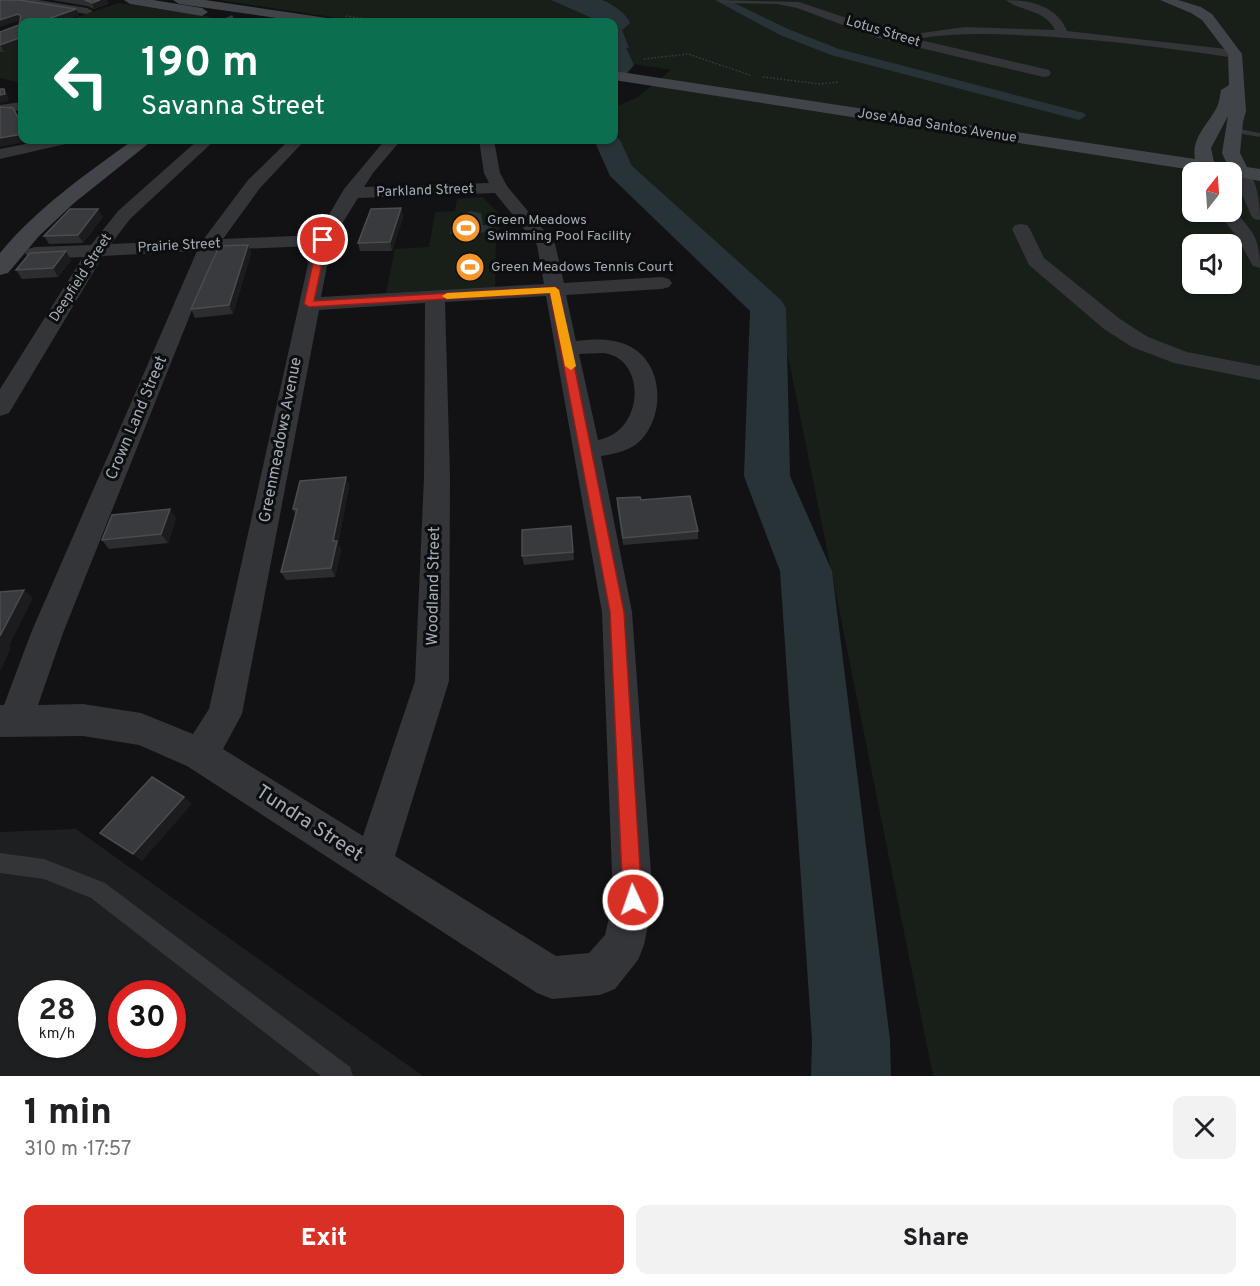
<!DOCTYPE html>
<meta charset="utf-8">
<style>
body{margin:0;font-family:Overpass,sans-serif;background:#f2f2f2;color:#202124;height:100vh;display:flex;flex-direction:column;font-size:22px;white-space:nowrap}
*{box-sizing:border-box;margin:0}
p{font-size:20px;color:#757577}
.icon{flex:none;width:33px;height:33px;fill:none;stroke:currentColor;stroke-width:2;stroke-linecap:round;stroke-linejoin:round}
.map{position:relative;height:1076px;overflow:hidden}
.side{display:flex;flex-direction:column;background:#fff;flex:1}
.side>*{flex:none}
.hud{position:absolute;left:18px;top:18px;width:600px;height:126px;border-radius:12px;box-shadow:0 2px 4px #0004;background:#0b6e4f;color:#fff;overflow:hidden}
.needle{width:39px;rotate:17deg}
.tools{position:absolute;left:1182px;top:162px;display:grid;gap:12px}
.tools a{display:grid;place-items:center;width:60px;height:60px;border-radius:12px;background:#fff;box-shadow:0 2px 4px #0004;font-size:30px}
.speed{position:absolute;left:18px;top:980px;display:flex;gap:12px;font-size:30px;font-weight:700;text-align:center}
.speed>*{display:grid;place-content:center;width:78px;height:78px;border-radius:50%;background:#fff;box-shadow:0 2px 4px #0004;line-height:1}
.speed small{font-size:15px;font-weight:400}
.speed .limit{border:9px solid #d22;background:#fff;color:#111}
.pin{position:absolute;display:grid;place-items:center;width:51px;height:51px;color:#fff;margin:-26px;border:3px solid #fff;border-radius:50%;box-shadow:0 2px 6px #0007}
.me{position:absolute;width:66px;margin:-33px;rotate:357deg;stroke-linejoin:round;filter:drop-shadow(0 0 4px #0008)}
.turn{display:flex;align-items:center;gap:21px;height:126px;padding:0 24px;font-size:27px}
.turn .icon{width:78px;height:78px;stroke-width:2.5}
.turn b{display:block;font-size:42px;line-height:51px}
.round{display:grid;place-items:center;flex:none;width:63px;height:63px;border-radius:12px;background:#f2f2f2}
.overview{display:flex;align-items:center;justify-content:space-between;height:102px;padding:0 24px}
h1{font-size:36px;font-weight:800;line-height:45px}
.cta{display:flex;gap:12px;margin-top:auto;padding:12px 24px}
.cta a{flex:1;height:69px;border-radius:12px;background:#d93025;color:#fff;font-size:24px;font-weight:800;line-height:69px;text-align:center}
.cta a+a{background:#f2f2f2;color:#202124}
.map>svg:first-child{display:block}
</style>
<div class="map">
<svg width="1260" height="1076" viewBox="0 0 1260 1076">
<rect width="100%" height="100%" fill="#121214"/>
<path fill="#1e1f21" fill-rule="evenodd" d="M76,829L423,1076H0V832ZM32,993H82V1044H32ZM122,993H172V1044H122Z"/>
<g fill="#181f19" fill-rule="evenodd">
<path d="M219,0H1260V1076H933L778,306L631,166L616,133L615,107L638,97L671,70L614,61V22H365ZM1192,172H1232V212H1192ZM1192,244H1232V284H1192Z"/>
<polygon points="119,3 211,17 199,22 62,22"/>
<polygon points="22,37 22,83 0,78 0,46"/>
<polygon points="482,197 504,219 496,236 495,287 386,293 395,249 429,247 435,212 455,211 457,199"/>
</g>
<g fill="#283338">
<path d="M551,0H602C611,3 627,14 630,23L622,30L629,48L614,46V22H601Z"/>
<polygon points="470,211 481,213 483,225 492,225 492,232 450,234 451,227 459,226 459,221 469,218 465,214"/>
</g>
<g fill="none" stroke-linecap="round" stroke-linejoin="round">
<polygon fill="#283338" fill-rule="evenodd" points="715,0 728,0 788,29 839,49 1084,113 1086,116 1079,120 831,55 780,35"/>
<g fill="#283338" fill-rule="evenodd">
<polygon points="614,34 621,36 634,65 622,79 614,81"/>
<polygon points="614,134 620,140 632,166 781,300 786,308 790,476 832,571 890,1040 891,1076 811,1076 812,1040 780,571 744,476 750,311 610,176 594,140 614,140"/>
</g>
<g stroke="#393c40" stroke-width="1.5" stroke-dasharray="1.5 2" stroke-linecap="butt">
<polyline points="346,16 387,22"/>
<polyline points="644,59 688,54 750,75"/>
<polyline points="763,77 820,84 838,82"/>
</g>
<g fill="#333539" fill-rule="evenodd">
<polygon points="232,15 234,18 224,22 217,22"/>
<polygon points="1234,128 1260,133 1260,137 1231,132 1230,130"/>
<polygon points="0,853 44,859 105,883 350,1067 353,1076 321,1076 91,898 44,879 0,873"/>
</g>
<g fill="#333539" fill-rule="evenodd">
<polygon points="12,0 38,0 87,8 93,11 87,14 17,3"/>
<path d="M717,0L799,2L900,36L965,27L1055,30C1045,9 1021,12 1006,0C1030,0 1057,6 1067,31L1235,50L1241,54L1235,58C1170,48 1105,40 1039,36C998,34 957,32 916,39L1049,70L1051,73L1049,76L1044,77L878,38L797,8L777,4L722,3Z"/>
<polygon points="22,102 22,110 0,113 0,105"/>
<polygon points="46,140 73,140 70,143 0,159 0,149"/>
<path d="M198,140H215L130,219L111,244L203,240L248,180L289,140H305L260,188L223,239L317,235L344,189L385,140H401L373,173L364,187L489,183L484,173L479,140H494L500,173L507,186L555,244L564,283L662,277L669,279L672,283L669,287L662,289L566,295L576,341C593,339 611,338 627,345C664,361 666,415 640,441C630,451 614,454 601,456L632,612L653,900L644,945L638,960L615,989L600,995L552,999L537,993L187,766L139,745L83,736L0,737V705H4L31,633L197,251L103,256L12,408L9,413L0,416V389L83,257L35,259L28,257L25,253L28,249L35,247L91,245L118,211ZM495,193L537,245L544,284L321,297L332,240L358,198ZM312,246L209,709L193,734L141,713L83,704L38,705L63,633L216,250ZM546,296L602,612L613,900L605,935L589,953L556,956L395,856L449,681L450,477L445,302ZM425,303L424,477L415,681L363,836L223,749L242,714L319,310ZM603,353C646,357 646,431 598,440L579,354Z"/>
<path d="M1240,167C1258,172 1260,205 1260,220L1254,219L1251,215L1232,172Z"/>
<path d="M1232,208C1252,231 1260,236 1260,268L1253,266L1235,234L1217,212H1232Z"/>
<polygon points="1021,224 1027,225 1030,229 1044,258 1120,319 1148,337 1187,352 1260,366 1260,380 1174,363 1132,347 1104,329 1029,265 1012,229 1015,225"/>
</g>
<g fill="#414449" fill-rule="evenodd">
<polygon points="124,0 153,0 202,8 208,12 202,16 130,4"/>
<polygon points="173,0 205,0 327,18 334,22 304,22 179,4"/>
<path d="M1160,0H1178L1201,7L1212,14L1242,54L1246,111L1243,122L1240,153L1247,167L1260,169V181L1232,176V172H1205L614,80V71L1195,159C1191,139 1207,125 1216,109C1219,104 1220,96 1221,90L1229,85L1228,54L1202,20L1191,13ZM1228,116L1222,153L1227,164L1214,162L1211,148Z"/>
<path d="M133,140H153L74,203L39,236L8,273L0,275V253C37,208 86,174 133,140Z"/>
</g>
</g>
<g fill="#2b2d2f">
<polygon points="0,0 79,15 59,22 22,22 22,45 4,52 0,52 0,32 19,25 20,20"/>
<polygon points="52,0 107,0 108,4 94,9 87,6"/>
<polygon points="401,208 403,217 392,251 360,251 358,243"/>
<polygon points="103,217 83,243 49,244 44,236"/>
<polygon points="248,245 251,253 233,314 195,318 191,309"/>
<polygon points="71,260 58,277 22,279 16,270"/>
<polygon points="346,477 349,486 338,544 341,549 335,577 286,580 281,572 296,515 293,509"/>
<polygon points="617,498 641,500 698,531 698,539 623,545 617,506"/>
<polygon points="176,518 168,543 109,549 102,540"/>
<polygon points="571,526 574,560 524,565 522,556"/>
</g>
<g fill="#1c1c1e">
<polygon points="100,0 107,0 108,4 94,9 92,3"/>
<polygon points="76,9 79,15 59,22 45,20"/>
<polygon points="18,14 21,20 0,27 0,20"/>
<polygon points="22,37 22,45 4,52 0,45"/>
<polygon points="4,89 8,96 9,101 0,103 0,95"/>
<polygon points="22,134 22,140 30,140 31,141 0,147 0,138"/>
<polygon points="401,208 403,217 392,251 390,242"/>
<polygon points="98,209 103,217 83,243 78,235"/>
<polygon points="248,245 251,253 233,314 229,305"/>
<polygon points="66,251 71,260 58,277 53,268"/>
<polygon points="346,477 349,486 338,544 341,549 335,577 331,568 333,541"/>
<polygon points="170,509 176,518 168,543 161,534"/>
<polygon points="24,590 33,598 9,646 11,648 0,672 0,636"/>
<polygon points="184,797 192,804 142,861 133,854"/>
</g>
<g fill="#383a3d" stroke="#494c50" stroke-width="1.5">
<polygon points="0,0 19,0 76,9 45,20 58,22 22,22 22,37 0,45 0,32 19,25 21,16 18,14 0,20"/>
<polygon points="85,0 100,0 92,3"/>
<polygon points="0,89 4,89 5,94 0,95"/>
<polygon points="0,107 13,108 22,125 22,134 0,138"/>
<polygon points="401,208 390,242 358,243 371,209"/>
<polygon points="70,209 98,209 78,235 44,236"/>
<polygon points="248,245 229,305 191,309 219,246"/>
<polygon points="66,251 53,268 16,270 30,253"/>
<polygon points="346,477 333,541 337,541 331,568 281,572 297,509 293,509 300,481"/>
<polygon points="690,496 698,531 623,538 617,498 640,497 641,500"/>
<polygon points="170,509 161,534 102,540 112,515"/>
<polygon points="571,526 573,552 522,556 522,530"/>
<polygon points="24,590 0,636 0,592"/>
<polygon points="152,777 184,797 133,854 100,833"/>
</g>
<polygon fill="#d93025" stroke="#8d1f18" stroke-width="1.5" points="323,237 327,240 314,301 555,287 559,290 624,612 642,900 640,907 633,910 626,907 623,900 610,612 550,293 309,307 304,304 318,240"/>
<polygon fill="#f59e0b" points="555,287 559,290 576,366 571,370 565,366 550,293 447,299 442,296 447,293"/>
<defs>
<g id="stadium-disc" transform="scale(1.5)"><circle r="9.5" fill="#f5952a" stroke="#0d0e0f"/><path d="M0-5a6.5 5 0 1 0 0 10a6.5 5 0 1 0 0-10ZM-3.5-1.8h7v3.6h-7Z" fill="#fff"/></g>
</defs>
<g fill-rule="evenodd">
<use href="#stadium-disc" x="466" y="228"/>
<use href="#stadium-disc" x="470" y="267"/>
</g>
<g text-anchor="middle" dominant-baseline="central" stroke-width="6" stroke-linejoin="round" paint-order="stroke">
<g font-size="14" fill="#a3abb5" stroke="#0d0e0f">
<text transform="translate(883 32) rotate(17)">Lotus Street</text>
<text transform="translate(937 126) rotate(9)">Jose Abad Santos Avenue</text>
<text transform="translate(425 191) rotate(-2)">Parkland Street</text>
<text transform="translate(179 246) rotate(-3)">Prairie Street</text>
<text transform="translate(81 278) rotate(-57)">Deepfield Street</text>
</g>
<g font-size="14" fill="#a3abb5" stroke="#0d0e0f" text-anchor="start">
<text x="487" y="220">Green Meadows<tspan x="487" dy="16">Swimming Pool Facility</tspan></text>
<text x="491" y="267">Green Meadows Tennis Court</text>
</g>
<g font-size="16" fill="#a3abb5" stroke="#0d0e0f">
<text transform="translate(137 418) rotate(-67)">Crown Land Street</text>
<text transform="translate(281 440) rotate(-79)">Greenmeadows Avenue</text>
<text transform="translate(434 586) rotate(-89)">Woodland Street</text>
</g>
<g font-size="20" fill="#a3abb5" stroke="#0d0e0f">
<text transform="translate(309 824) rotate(33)">Tundra Street</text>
</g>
</g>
</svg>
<div class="tools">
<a><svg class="needle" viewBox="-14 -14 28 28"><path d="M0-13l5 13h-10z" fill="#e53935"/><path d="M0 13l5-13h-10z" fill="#757577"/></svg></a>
<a><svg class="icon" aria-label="sound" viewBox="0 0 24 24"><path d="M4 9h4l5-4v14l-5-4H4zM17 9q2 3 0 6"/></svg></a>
</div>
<div class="speed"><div>28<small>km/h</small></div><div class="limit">30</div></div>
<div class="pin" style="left:323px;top:240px;background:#d93025"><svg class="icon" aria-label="arrive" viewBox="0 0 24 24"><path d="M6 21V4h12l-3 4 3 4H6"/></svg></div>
<svg class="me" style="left:633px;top:900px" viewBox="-20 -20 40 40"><circle r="17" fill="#d93025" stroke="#fff" stroke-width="3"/><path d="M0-11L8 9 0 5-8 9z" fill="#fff"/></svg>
<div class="hud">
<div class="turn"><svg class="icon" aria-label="left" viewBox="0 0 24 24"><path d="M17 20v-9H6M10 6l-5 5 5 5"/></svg><div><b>190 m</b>Savanna Street</div></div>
</div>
</div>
<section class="side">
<div class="overview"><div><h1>1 min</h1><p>310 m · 17:57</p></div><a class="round"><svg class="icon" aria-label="close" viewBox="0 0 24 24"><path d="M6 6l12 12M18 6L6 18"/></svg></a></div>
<div class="cta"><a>Exit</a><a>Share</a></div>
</section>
